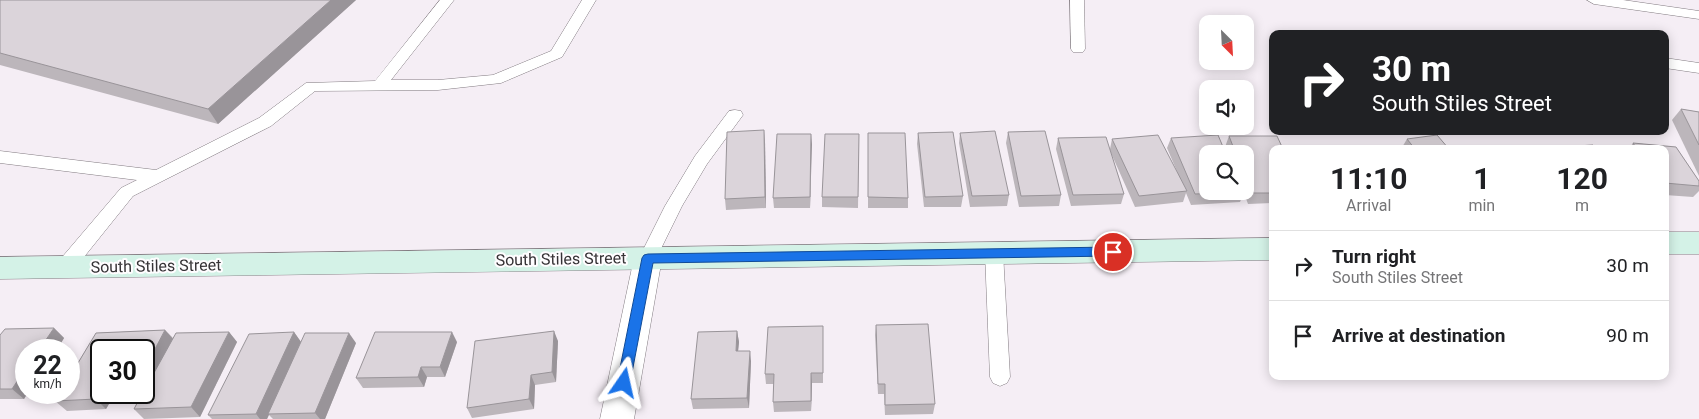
<!DOCTYPE html>
<style>
body{margin:0;font-family:Roboto,sans-serif;background:#f2f2f2;color:#202124;height:100vh;display:flex;flex-direction:column;font-size:19px;white-space:nowrap}
*{box-sizing:border-box;margin:0}
p{font-size:16px;color:#757577}
.icon{flex:none;width:28px;height:28px;fill:none;stroke:currentColor;stroke-width:2;stroke-linecap:round;stroke-linejoin:round}
.map{position:relative;flex:1;overflow:hidden}
.drawer{position:absolute;left:1269px;top:145px;width:400px;height:235px;display:flex;flex-direction:column;background:#fff;border-radius:10px;box-shadow:0 2px 12px #0003}
.drawer>*{flex:none}
.banner{position:absolute;left:1269px;top:30px;width:400px;height:105px;border-radius:10px;box-shadow:0 2px 12px #0003;background:#202124;color:#fff;overflow:hidden}
.needle{width:32px;rotate:156deg}
.fabs{position:absolute;left:1199px;top:15px;display:grid;gap:10px}
.fabs a{display:grid;place-items:center;width:55px;height:55px;border-radius:10px;background:#fff;box-shadow:0 2px 12px #0003;font-size:25px}
.speed{position:absolute;left:15px;top:339px;display:flex;gap:10px;font-size:25px;font-weight:700;text-align:center}
.speed>*{display:grid;place-content:center;width:65px;height:65px;border-radius:50%;background:#fff;box-shadow:0 2px 12px #0003;line-height:1}
.speed small{font-size:12px;font-weight:400}
.speed .limit{border:2px solid #111;border-radius:8px;background:#fff;color:#111}
.pin{position:absolute;display:grid;place-items:center;width:42px;height:42px;color:#fff;margin:-21px;border:2px solid #fff;border-radius:50%;box-shadow:0 1px 5px #0007}
.me{position:absolute;width:55px;margin:-28px;rotate:11deg;stroke-linejoin:round;filter:drop-shadow(0 0 4px #0008)}
.turn{display:flex;align-items:center;gap:18px;height:105px;padding:0 20px;font-size:22px}
.turn .icon{width:65px;height:65px;stroke-width:2.5}
.turn b{display:block;font-size:35px;line-height:42px}
.eta{display:flex;justify-content:space-evenly;align-items:center;height:85px;text-align:center}
.eta b{font-size:30px;font-weight:700;line-height:35px}
ul{padding:0;list-style:none}
li{display:flex;align-items:center;gap:15px;height:70px;padding:0 20px;border-top:1px solid #e0e0e0}
li div{flex:1}
li b{display:block;font-size:19px}
li em{font-style:normal}
.map>svg:first-child{display:block}
</style>
<div class="map">
<svg width="1699" height="419" viewBox="0 0 1699 419">
<rect width="100%" height="100%" fill="#f5eef5"/>
<g fill="none" stroke-linecap="round" stroke-linejoin="round">
<g stroke="#827b81" stroke-width="1">
<g id="lane">
<polygon points="440,0 454,0 391,80 438,80 493,75 551,51 582,0 596,0 562,57 501,83 438,90 315,91 271,126 133,196 72,272 65,274 58,272 56,267 58,262 121,188 137,180 0,163 0,151 156,170 259,118 306,83 375,81"/>
<polygon points="1070,0 1084,0 1085,49 1083,52 1073,52 1071,49"/>
<polygon points="1587,0 1623,0 1699,11 1699,19 1594,4"/>
<polygon points="1665,58 1699,63 1699,73 1665,68"/>
<polygon points="735,110 741,111 743,115 707,164 682,206 654,263 648,265 642,263 639,258 665,206 695,156 729,111"/>
<polygon points="994,246 1000,248 1003,253 1010,377 1007,383 1000,386 993,383 990,377 985,253 988,248"/>
</g>
</g>
<g stroke="#827b81" stroke-width="1">
<polygon id="street" points="648,247 658,250 662,258 634,419 600,419 634,258 638,250"/>
</g>
<g stroke="#827b81" stroke-width="1">
<g id="secondary">
<rect x="1665" y="232" width="34" height="22"/>
<polygon points="1272,238 1272,260 0,279 0,257"/>
</g>
</g>
<use href="#lane" fill="#fff" fill-rule="evenodd"/>
<use href="#street" fill="#fff" fill-rule="evenodd"/>
<use href="#secondary" fill="#d4f2e7" fill-rule="evenodd"/>
</g>
<g fill="#bcb6bb" fill-rule="evenodd">
<polygon points="0,0 356,0 218,124 0,65"/>
<polygon points="1681,109 1699,112 1699,176 1672,120"/>
<polygon points="1008,132 1061,195 1059,206 1019,207 1006,143"/>
<polygon points="868,133 908,198 908,208 868,208"/>
<polygon points="918,133 963,196 961,207 924,207 917,144"/>
<polygon points="960,133 1009,195 1007,206 970,207 959,143"/>
<polygon points="811,134 810,208 774,208 773,198"/>
<polygon points="859,134 858,208 822,207 822,197"/>
<polygon points="1229,136 1272,149 1272,203 1248,204 1244,193 1240,202 1191,205 1186,193 1183,202 1135,207 1111,153 1124,194 1121,204 1071,206 1056,149 1058,138 1110,149 1112,139 1179,176 1167,148 1171,138 1208,191 1245,191 1245,154 1228,154 1225,147"/>
<polygon points="1407,139 1449,149 1401,149"/>
<polygon points="765,141 766,208 726,210 725,199"/>
<polygon points="1633,143 1676,147 1699,181 1699,191 1693,197 1665,195 1665,149 1629,149"/>
<polygon points="876,325 935,404 933,414 885,415 884,394 878,394 875,335"/>
<polygon points="823,326 823,383 812,383 811,411 774,412 773,402 774,384 766,384 765,374"/>
<polygon points="54,328 64,338 24,399 0,399 0,335"/>
<path d="M165,330L173,338L176,333L229,332L237,342L200,417L144,419L134,409L141,395L113,397L106,409L67,411L55,401L60,392H69V378L96,333ZM101,350H144V392H101Z"/>
<polygon points="737,331 739,342 738,351 751,361 749,408 693,409 691,399"/>
<polygon points="294,332 301,342 356,343 325,419 273,419 269,415 267,419 212,419 208,415"/>
<polygon points="558,341 556,382 535,385 534,409 472,418 467,408"/>
<polygon points="457,342 445,377 427,377 424,387 363,388 356,378"/>
</g>
<g fill="#999499">
<polygon points="331,0 356,0 218,124 208,109"/>
<polygon points="764,130 765,141 766,208 765,197"/>
<polygon points="811,134 812,144 810,208 810,197"/>
<polygon points="54,328 64,338 57,350 39,350"/>
<polygon points="165,330 174,340 144,392 144,370"/>
<polygon points="554,331 558,341 556,382 552,372"/>
<polygon points="737,331 739,342 737,361 736,351"/>
<polygon points="229,332 237,342 200,417 191,407"/>
<polygon points="294,332 301,342 267,419 260,419 256,414"/>
<polygon points="452,332 457,342 445,377 440,367"/>
<polygon points="349,333 356,343 325,419 320,419 315,413"/>
<polygon points="750,351 751,361 749,408 747,398"/>
<polygon points="421,367 427,377 424,387 418,377"/>
<polygon points="26,368 26,392 28,392 24,399 12,389"/>
<polygon points="811,373 812,383 811,411"/>
<polygon points="531,375 535,385 534,409 529,399"/>
<polygon points="101,389 101,392 108,392 113,397 106,409 96,399"/>
</g>
<g fill="#dbd4da" stroke="#999499">
<polygon points="0,0 331,0 208,109 0,53"/>
<polygon points="1681,109 1699,112 1699,145"/>
<polygon points="764,130 765,197 725,199 727,132"/>
<polygon points="995,131 1009,195 972,196 960,133"/>
<polygon points="1045,131 1061,195 1021,196 1008,132"/>
<polygon points="953,132 963,196 925,197 918,133"/>
<polygon points="868,133 905,133 908,198 868,197"/>
<polygon points="777,134 811,134 810,197 773,198"/>
<polygon points="825,134 859,134 858,197 822,197"/>
<polygon points="1158,135 1187,191 1139,196 1112,139"/>
<polygon points="1218,135 1226,154 1208,154 1208,191 1245,192 1195,194 1171,138"/>
<polygon points="1437,135 1449,149 1415,149 1407,139"/>
<polygon points="1229,136 1277,136 1283,149 1272,149 1272,193 1253,193 1245,174 1245,154 1236,154"/>
<polygon points="1106,137 1124,194 1073,195 1058,138"/>
<polygon points="1633,143 1676,147 1699,181 1699,186 1665,183 1665,149 1637,149"/>
<polygon points="1593,145 1597,149 1561,149 1560,147"/>
<polygon points="1546,146 1548,149 1513,149 1513,148"/>
<polygon points="928,324 935,404 885,405 885,384 878,384 876,325"/>
<polygon points="823,326 823,373 811,373 811,401 773,402 774,374 765,374 768,327"/>
<polygon points="54,328 39,350 26,350 26,368 12,389 0,389 0,335 5,329"/>
<polygon points="165,330 144,370 144,350 101,350 101,389 96,399 55,401 60,392 69,392 69,378 96,333"/>
<polygon points="554,331 552,372 531,375 529,399 467,408 475,341"/>
<polygon points="737,331 736,351 750,351 747,398 691,399 698,332"/>
<polygon points="229,332 191,407 134,409 143,392 144,392 144,391 176,333"/>
<polygon points="294,332 256,414 208,415 249,334"/>
<polygon points="375,332 452,332 440,367 421,367 418,377 356,378"/>
<polygon points="305,333 349,333 315,413 268,414"/>
</g>
<polygon fill="#1a73e8" stroke="#114b97" points="1113,247 1119,252 1113,256 653,263 630,383 628,387 624,389 619,387 617,383 642,258 644,255 648,254"/>
<g text-anchor="middle" dominant-baseline="central" stroke-width="4" stroke-linejoin="round" paint-order="stroke">
<g font-size="16" fill="#353235" stroke="#fffdff">
<text transform="translate(561 259) rotate(-1)">South Stiles Street</text>
<text transform="translate(156 266) rotate(-1)">South Stiles Street</text>
</g>
</g>
</svg>
<div class="fabs">
<a><svg class="needle" viewBox="-14 -14 28 28"><path d="M0-13l5 13h-10z" fill="#e53935"/><path d="M0 13l5-13h-10z" fill="#757577"/></svg></a>
<a><svg class="icon" aria-label="sound" viewBox="0 0 24 24"><path d="M4 9h4l5-4v14l-5-4H4zM17 9q2 3 0 6"/></svg></a>
<a><svg class="icon" aria-label="search" viewBox="0 0 24 24"><circle cx="10" cy="10" r="6"/><path d="M15 15l6 6"/></svg></a>
</div>
<div class="speed"><div>22<small>km/h</small></div><div class="limit">30</div></div>
<div class="pin" style="left:1113px;top:252px;background:#d93025"><svg class="icon" aria-label="arrive" viewBox="0 0 24 24"><path d="M6 21V4h12l-3 4 3 4H6"/></svg></div>
<svg class="me" style="left:624px;top:383px" viewBox="-20 -20 40 40"><path d="M0-17L14 15 0 8-14 15z" fill="#1a73e8" stroke="#fff" stroke-width="4"/></svg>
<div class="banner">
<div class="turn"><svg class="icon" aria-label="right" viewBox="0 0 24 24"><path d="M7 20v-9h11M14 6l5 5-5 5"/></svg><div><b>30 m</b>South Stiles Street</div></div>
</div>
<section class="drawer">
<div class="eta">
<div><b>11:10</b><p>Arrival</p></div>
<div><b>1</b><p>min</p></div>
<div><b>120</b><p>m</p></div>
</div>
<ul>
<li><svg class="icon" aria-label="right" viewBox="0 0 24 24"><path d="M7 20v-9h11M14 6l5 5-5 5"/></svg><div><b>Turn right</b><p>South Stiles Street</p></div><em>30 m</em></li>
<li><svg class="icon" aria-label="arrive" viewBox="0 0 24 24"><path d="M6 21V4h12l-3 4 3 4H6"/></svg><div><b>Arrive at destination</b></div><em>90 m</em></li>
</ul>
</section>
</div>
